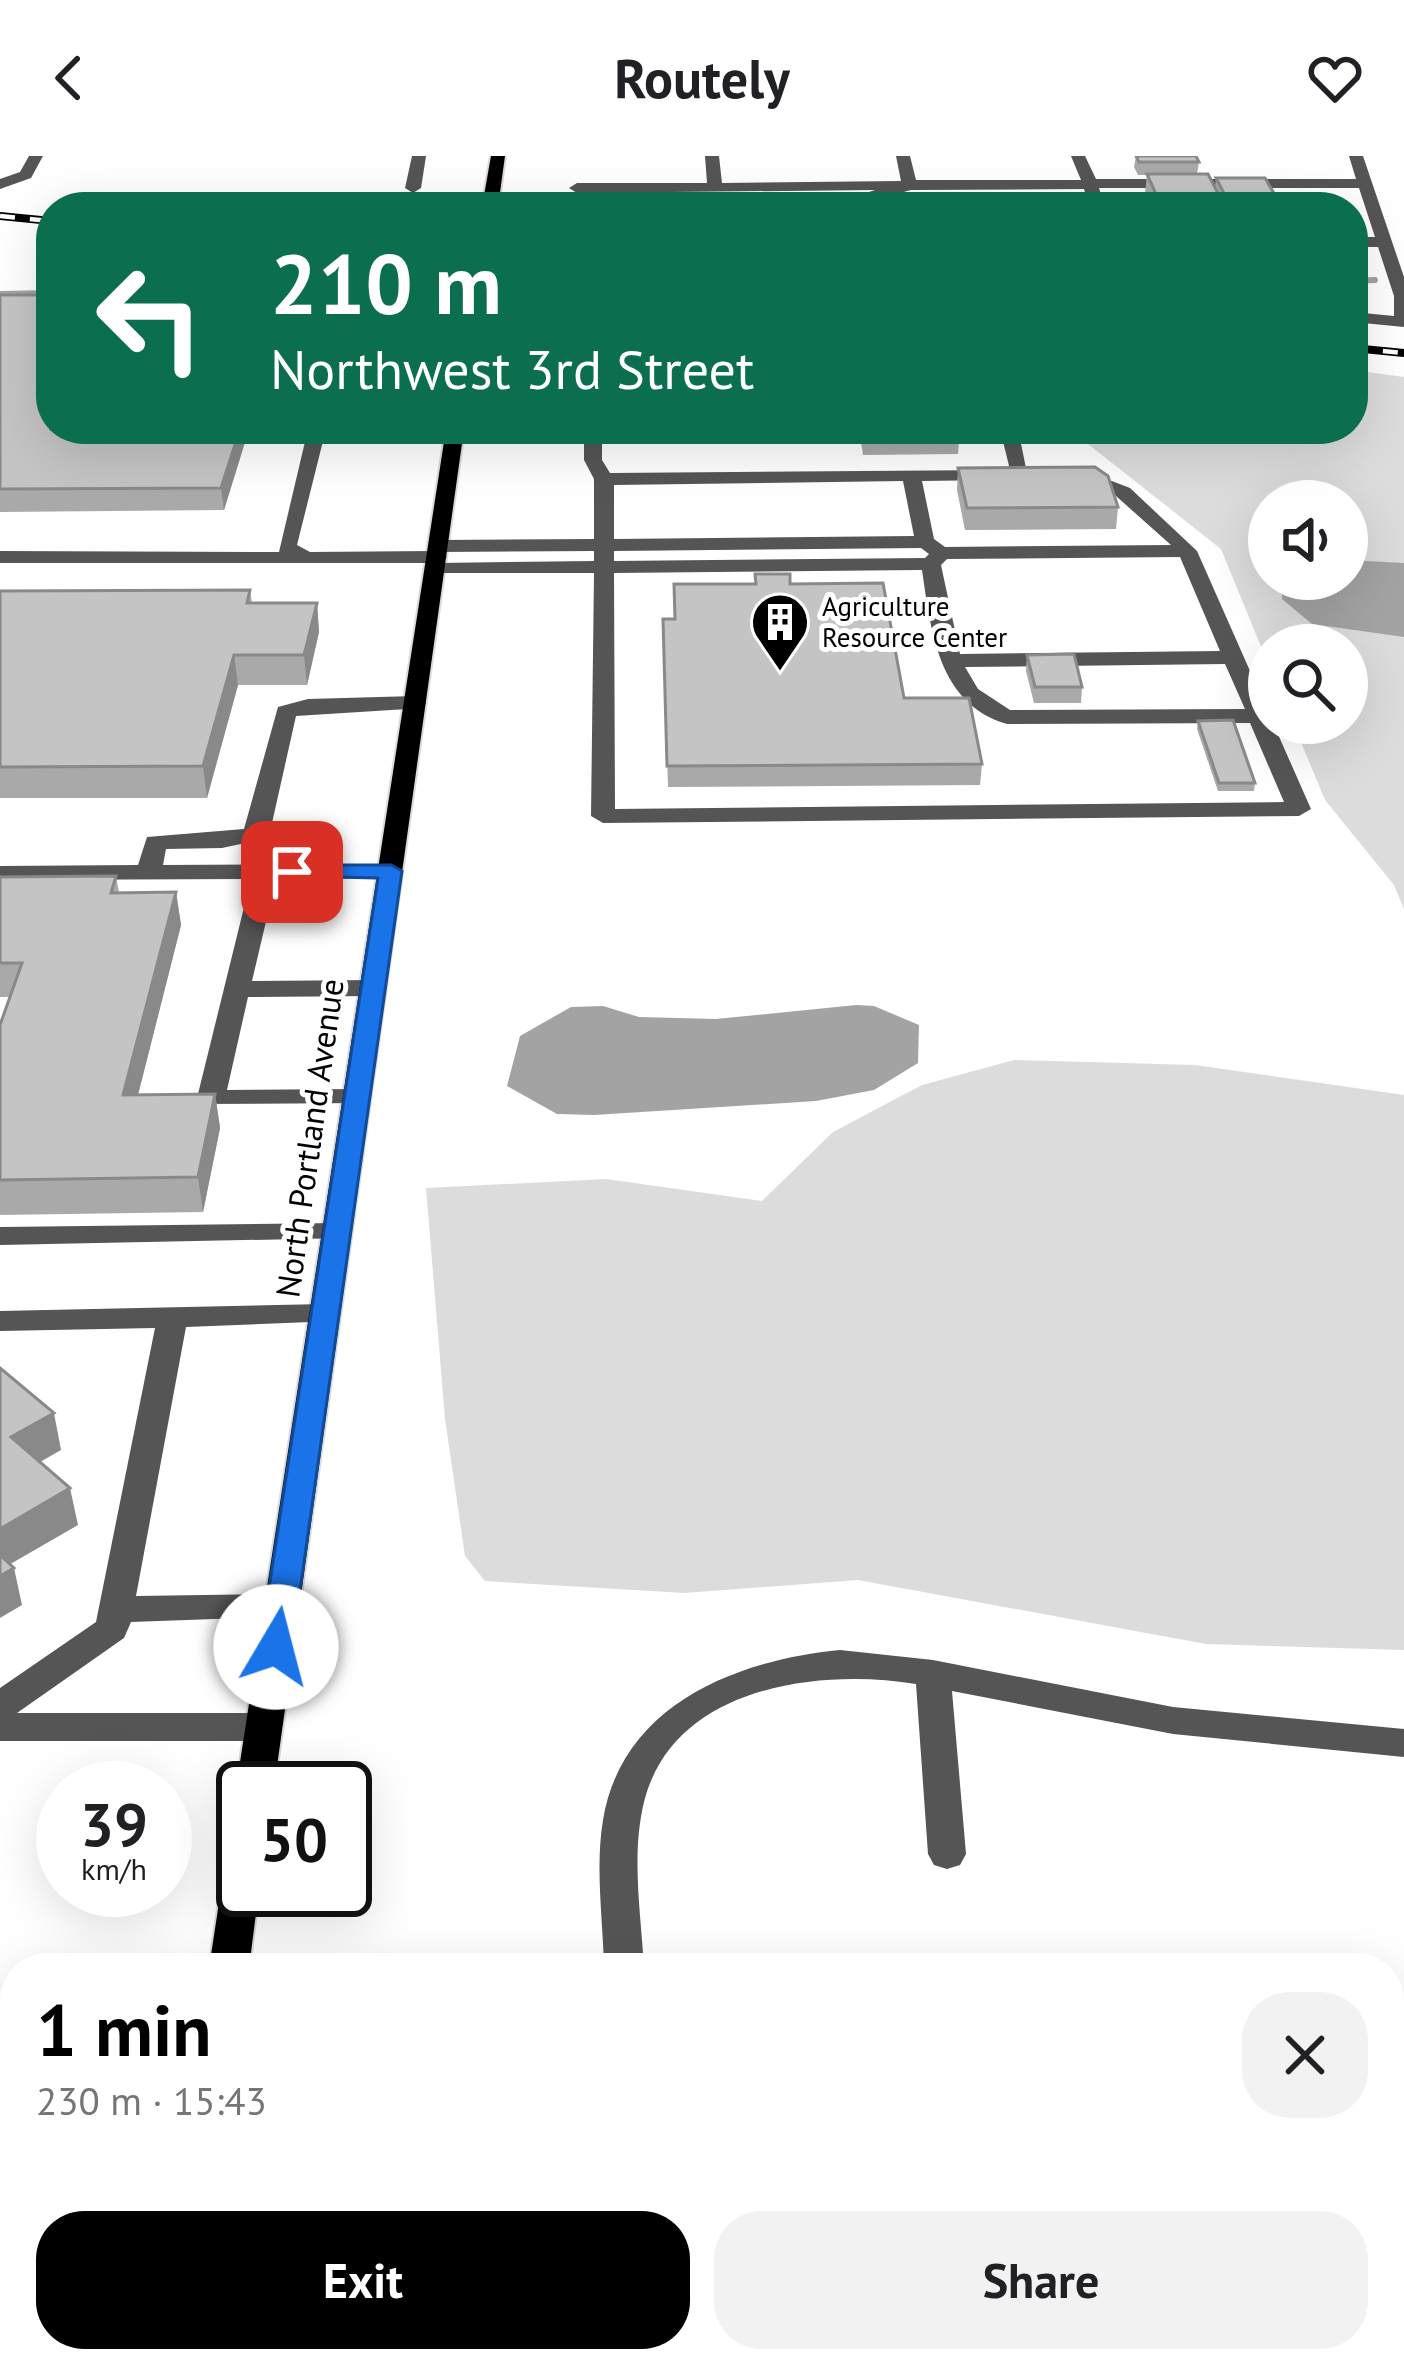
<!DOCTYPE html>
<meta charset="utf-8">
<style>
body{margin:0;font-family:"PT Sans",sans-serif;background:#f2f2f2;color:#202124;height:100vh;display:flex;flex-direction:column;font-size:45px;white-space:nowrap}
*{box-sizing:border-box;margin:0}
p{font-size:39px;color:#757577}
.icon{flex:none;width:66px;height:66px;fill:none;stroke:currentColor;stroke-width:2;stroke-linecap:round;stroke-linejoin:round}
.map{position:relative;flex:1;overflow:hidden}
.side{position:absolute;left:0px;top:1797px;width:1404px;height:420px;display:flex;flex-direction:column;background:#fff;border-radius:48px 48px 0 0;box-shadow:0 12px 48px #0002}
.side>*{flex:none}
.top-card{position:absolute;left:36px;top:36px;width:1332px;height:252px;border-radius:48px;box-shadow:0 12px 48px #0002;background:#0b6e4f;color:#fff;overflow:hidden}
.tools{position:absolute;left:1248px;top:324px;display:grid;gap:24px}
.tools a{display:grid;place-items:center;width:120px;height:120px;border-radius:50%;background:#fff;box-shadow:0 12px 48px #0002;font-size:60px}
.speed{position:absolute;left:36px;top:1605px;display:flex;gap:24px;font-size:60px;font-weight:700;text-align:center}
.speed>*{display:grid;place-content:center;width:156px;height:156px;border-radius:50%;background:#fff;box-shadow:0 12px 48px #0002;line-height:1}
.speed small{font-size:30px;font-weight:400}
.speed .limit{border:6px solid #111;border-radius:18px;background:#fff;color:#111}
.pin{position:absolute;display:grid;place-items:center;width:102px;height:102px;color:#fff;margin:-51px;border-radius:24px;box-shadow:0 6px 18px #0006}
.me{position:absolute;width:132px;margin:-66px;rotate:8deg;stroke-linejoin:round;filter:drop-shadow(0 0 9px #0008)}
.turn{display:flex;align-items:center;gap:42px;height:252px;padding:0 36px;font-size:54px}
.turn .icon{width:156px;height:156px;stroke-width:2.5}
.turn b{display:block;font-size:84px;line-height:102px}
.round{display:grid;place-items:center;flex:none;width:126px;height:126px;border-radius:48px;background:#f2f2f2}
.summary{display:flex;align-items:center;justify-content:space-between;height:204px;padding:0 36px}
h1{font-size:72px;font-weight:600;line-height:90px;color:#000}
.primary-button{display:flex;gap:24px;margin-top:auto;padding:24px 36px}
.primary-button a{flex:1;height:138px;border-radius:48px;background:#000;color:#fff;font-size:48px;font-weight:600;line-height:138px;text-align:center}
.primary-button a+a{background:#f2f2f2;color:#202124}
header{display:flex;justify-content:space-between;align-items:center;height:156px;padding:0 36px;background:#fff;font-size:54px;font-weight:600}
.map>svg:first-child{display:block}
</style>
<header><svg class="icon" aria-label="back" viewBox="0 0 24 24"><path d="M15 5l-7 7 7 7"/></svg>Routely<svg class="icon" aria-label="heart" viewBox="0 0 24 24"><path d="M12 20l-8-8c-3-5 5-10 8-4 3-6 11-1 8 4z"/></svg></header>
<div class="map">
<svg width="1404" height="2217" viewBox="0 0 1404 2217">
<rect width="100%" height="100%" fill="#fff"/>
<g fill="#dcdcdc" fill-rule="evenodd">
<path d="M1353,214L1404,221V753L1394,729L1325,644L1293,567H1347V489H1269V510L1221,393L1069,273H1353ZM1269,345H1347V423H1269Z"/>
<polygon points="1014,904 1195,909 1404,939 1404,1494 1206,1488 858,1424 684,1437 485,1425 465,1400 445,1263 426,1032 606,1023 762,1045 833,976 922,929"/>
</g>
<g fill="#a3a3a3">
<polygon points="1347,404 1404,407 1404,481 1312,468 1282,443 1283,423 1347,423"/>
<polygon points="856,849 874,850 919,869 918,907 874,934 816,945 594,959 557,958 507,930 520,880 571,851 603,850 639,861 716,863"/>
</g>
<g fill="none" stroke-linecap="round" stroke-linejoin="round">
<g stroke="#a3a3a3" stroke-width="6">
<polyline points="1353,125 1375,124"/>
<polyline points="0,138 51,137"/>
</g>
<g stroke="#dbdbdb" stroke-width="4">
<g id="major">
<polygon points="491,0 505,0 498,51 482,51"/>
<polygon points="446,273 464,273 274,1632 243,1632 243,1643 236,1632"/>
<polygon points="243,1699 243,1734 259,1734 249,1812 209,1812 224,1714 229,1703"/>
<polygon points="107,2202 153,2202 150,2217 104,2217"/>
<polygon points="198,2202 244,2202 243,2217 197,2217"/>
</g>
</g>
<g fill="#555" fill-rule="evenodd">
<polygon points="29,0 43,0 31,22 0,33 0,23 20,16"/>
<polygon points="412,0 426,0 421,32 413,37 405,32"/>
<polygon points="705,0 719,0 722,27 901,25 896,0 910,0 916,24 1081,24 1071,0 1085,0 1096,23 1356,23 1349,0 1363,0 1404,121 1404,171 1353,166 1353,156 1394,160 1394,140 1378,91 1353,91 1353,81 1375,81 1359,32 1099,32 1105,51 1089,51 1084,33 911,34 849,51 824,51 875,34 577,37 569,32 577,27 707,27"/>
<path d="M308,273H326L297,389L310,396L434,395L428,390L438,384L594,383V323L584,304V273H602V304L610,317L1001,314L1004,318L994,324L922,325L934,383L945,391L1171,389L1116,340L1068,318L1078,312L1130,332L1197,395L1311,653L1299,660L603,667L591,660L594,417H428L425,413L434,407H0V395L279,396ZM903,325L914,380L614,383V329ZM921,392L929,398L925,402L614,405V395ZM594,395V405L438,407L447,401L441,396ZM1180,401L1220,495L960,498L941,409L947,403ZM922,414C931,475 938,548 1007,568L1250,567L1284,646L615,653L614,417ZM1225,508L1245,553L1010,554L978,533L965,511Z"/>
<polygon points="1000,273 1018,273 1028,322 1011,318"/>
<polygon points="415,540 426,547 423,552 296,560 272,667 260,684 222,692 166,693 163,709 390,708 402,715 390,722 276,723 252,825 373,824 386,832 373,840 248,841 227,934 357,933 371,941 367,947 201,948 197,942 251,723 0,724 0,710 138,709 147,681 244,673 278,551 308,543"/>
<polygon points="337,1067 347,1070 352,1076 347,1082 0,1089 0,1071"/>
<polygon points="325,1148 336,1151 340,1158 336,1165 186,1171 136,1440 282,1438 294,1442 299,1451 294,1460 131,1466 124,1482 17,1557 264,1557 277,1561 282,1571 277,1581 264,1585 0,1585 0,1532 96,1466 155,1172 0,1175 0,1155"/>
<path d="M840,1494L933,1504L1173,1551L1404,1573V1601L1173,1578L952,1535L966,1698L960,1709L947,1713L934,1709L928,1698L916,1528C819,1512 673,1530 644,1646C631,1700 641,1757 644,1812H604C603,1763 595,1712 603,1664C622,1548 737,1504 840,1494Z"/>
<polygon points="15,1900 15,1936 0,1937 0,1901"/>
<polygon points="540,2202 586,2202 580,2217 534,2217"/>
</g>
<use href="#major" fill="#000" fill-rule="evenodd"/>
<g stroke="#000" stroke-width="8">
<g id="rail">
<polyline points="0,60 51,65"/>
<polyline points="1353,192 1404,197"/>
</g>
</g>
<use href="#rail" stroke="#fff" stroke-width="4.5" stroke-dasharray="15" stroke-linecap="butt"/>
</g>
<g fill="#a9a9a9">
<polygon points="1136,0 1199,6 1197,18 1215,31 1216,22 1282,51 1152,51 1145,37 1147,19 1138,19 1134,11"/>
<polygon points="0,139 51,273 249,273 224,354 0,356"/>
<polygon points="695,273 960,273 958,298 863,299 861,286 696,287"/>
<polygon points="958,312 1118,351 1116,373 965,374 957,334"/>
<polygon points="790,428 904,542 982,608 980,629 668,631 663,463 674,463"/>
<polygon points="250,434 252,447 317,447 319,476 307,529 238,529 207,642 0,642 0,435"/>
<polygon points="1027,499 1082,531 1081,547 1034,547 1026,515"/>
<polygon points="1198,565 1255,627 1254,635 1218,635 1197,573"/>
<polygon points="116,720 119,737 176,736 181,769 138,939 215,938 220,972 203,1056 0,1059 0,869 11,841 0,841 0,721"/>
</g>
<g fill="#898989">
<polygon points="240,273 249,273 224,354 221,332"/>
<polygon points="317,447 319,476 307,529 304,499"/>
<polygon points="234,499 238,529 207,642 203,610"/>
<polygon points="176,736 181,769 129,974 123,939"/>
<polygon points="215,938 220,972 203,1056 198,1021"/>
<polygon points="54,1257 61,1294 19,1318 11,1281"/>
<polygon points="70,1332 78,1369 0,1414 0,1373"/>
<polygon points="14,1412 22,1449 0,1462 0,1420"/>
</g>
<g fill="#c4c4c4" stroke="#898989" stroke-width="3">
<polygon points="1136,0 1196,0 1199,6 1139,6"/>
<polygon points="1147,18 1208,18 1224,49 1161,49"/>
<polygon points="1216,22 1265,22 1282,51 1231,51"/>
<polygon points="0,139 51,139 51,273 240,273 221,332 0,333"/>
<polygon points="1095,311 1108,320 1118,351 967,352 958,312"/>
<polygon points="755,418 790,418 790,428 883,427 904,542 969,542 982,608 667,610 663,463 675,463 674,428 756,428"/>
<polygon points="250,434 247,447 317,447 304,499 234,499 203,610 0,611 0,435"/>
<polygon points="1074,498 1082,531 1035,531 1027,499"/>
<polygon points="1233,564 1255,627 1219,627 1198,565"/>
<polygon points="116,720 111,737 176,736 123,939 215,938 198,1021 0,1024 0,869 22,807 0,807 0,721"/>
<polygon points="0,1212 54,1257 11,1281 70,1332 0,1373"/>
<polygon points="0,1399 14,1412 0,1420"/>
</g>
<polygon fill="#1a73e8" stroke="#114b97" stroke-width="3" points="292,709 391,709 402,715 292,1491 287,1499 265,1499 260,1491 378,722 284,720 280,716"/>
<defs>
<g id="building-pin" transform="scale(3)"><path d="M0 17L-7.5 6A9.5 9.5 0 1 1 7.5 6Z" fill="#000" stroke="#fff"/><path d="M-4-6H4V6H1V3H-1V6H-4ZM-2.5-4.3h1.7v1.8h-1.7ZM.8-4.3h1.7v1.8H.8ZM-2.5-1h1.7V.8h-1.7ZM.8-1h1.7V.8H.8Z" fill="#fff"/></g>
</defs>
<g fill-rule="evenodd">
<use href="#building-pin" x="780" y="466"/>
</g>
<g text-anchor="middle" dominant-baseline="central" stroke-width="10" stroke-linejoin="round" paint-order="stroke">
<g font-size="27" fill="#000" stroke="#fff" text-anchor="start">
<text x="822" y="450">Agriculture<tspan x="822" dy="31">Resource Center</tspan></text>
</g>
<g font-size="33" fill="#000" stroke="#fff">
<text transform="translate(309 982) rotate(-82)">North Portland Avenue</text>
</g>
</g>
</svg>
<div class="tools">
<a><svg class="icon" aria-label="sound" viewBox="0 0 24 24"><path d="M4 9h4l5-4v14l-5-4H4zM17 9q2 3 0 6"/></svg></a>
<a><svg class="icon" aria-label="search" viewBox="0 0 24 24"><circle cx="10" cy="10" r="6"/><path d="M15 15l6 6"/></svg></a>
</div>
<div class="speed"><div>39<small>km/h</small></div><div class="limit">50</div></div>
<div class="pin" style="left:292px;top:716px;background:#d93025"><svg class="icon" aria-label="arrive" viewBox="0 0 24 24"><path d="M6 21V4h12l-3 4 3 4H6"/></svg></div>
<svg class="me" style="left:276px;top:1491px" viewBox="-20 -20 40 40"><circle r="19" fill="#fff"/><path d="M0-13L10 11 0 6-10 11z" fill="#1a73e8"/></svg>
<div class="top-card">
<div class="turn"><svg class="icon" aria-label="left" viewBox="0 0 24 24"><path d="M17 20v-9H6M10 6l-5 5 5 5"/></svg><div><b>210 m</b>Northwest 3rd Street</div></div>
</div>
<section class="side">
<div class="summary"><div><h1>1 min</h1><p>230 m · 15:43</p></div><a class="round"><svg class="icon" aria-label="close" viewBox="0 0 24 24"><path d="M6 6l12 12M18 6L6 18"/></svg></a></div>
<div class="primary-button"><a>Exit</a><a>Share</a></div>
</section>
</div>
